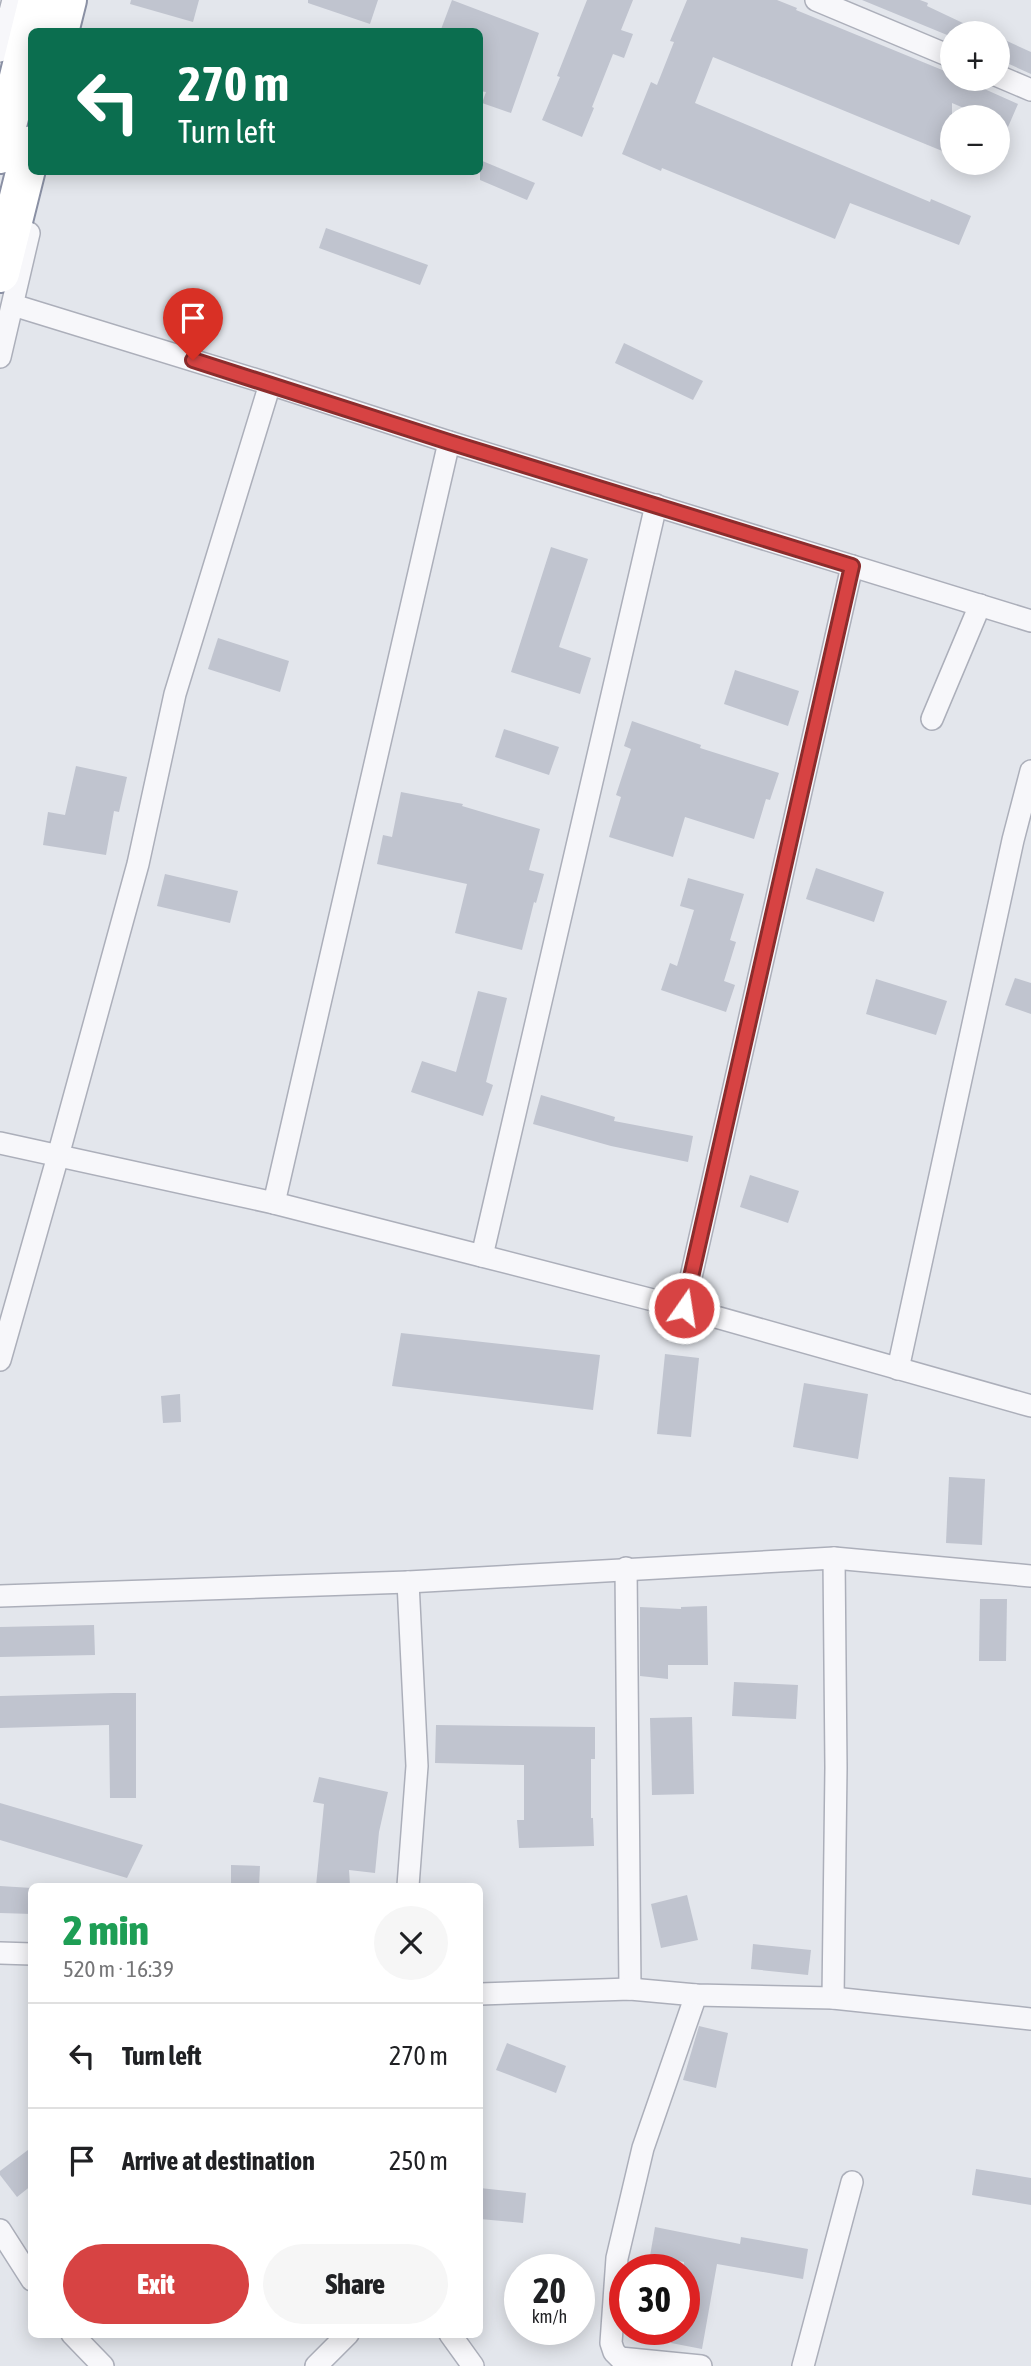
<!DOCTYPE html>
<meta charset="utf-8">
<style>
body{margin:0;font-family:"Asap Condensed",sans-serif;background:#f6f6f6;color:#202124;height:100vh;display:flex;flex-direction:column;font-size:26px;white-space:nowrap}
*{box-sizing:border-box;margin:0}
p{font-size:23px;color:#757577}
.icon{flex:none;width:38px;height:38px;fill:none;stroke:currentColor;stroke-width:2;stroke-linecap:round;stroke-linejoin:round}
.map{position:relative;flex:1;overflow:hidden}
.panel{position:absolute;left:28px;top:1883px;width:455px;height:455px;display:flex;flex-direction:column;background:#fff;border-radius:10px;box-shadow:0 4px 18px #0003}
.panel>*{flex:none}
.hud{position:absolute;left:28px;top:28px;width:455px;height:147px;border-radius:10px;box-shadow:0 4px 18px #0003;background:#0b6e4f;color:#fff;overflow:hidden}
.fabs{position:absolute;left:940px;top:21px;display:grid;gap:14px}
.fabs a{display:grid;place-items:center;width:70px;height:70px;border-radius:50%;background:#fff;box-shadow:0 4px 18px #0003;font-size:35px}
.speed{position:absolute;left:504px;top:2254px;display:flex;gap:14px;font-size:35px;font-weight:700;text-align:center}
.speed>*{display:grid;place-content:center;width:91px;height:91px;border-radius:50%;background:#fff;box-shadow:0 4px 18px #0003;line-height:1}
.speed small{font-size:18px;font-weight:400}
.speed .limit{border:10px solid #d22;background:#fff;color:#111}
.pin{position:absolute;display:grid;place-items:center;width:60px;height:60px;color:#fff;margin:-72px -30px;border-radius:50% 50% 50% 0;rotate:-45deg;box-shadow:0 0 7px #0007}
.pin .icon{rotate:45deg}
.me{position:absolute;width:77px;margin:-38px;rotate:13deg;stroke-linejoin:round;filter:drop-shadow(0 0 5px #0008)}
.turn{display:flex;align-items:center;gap:24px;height:147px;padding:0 35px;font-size:32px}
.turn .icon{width:91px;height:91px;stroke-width:2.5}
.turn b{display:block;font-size:49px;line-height:60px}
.round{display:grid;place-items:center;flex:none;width:74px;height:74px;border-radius:37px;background:#f6f6f6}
.overview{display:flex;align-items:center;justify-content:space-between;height:119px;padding:0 35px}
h1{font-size:42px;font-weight:800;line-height:52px;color:#1e9e55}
.cta{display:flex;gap:14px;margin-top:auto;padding:14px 35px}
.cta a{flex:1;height:80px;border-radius:42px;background:#d74343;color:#fff;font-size:28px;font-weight:800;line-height:80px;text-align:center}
.cta a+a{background:#f6f6f6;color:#202124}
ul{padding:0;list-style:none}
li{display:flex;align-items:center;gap:21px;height:105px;padding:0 35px;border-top:2px solid #e0e0e0}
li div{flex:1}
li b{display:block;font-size:26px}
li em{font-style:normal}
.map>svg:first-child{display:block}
</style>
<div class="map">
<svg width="1031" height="2366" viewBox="0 0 1031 2366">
<rect width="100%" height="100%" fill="#e3e6ec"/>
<g fill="#c0c4cf">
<polygon points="131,0 199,0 193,22 130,4"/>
<polygon points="308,0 378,0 370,24 308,3"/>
<polygon points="452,0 539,33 511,113 482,103 486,92 480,91 480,32 440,32"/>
<polygon points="587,0 633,0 621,30 633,34 624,58 613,54 592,107 594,108 582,137 542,120 560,77 557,76"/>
<polygon points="687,0 777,0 797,8 796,10 952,74 952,79 962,79 1018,104 998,150 998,117 985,117 952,103 952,155 713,57 695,103 930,202 931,199 971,216 959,245 850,203 835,239 662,168 661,171 622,154 651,82 657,85 674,42 670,41"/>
<polygon points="862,0 920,0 928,3 927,6 984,33 952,33 952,37"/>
<polygon points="998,37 1031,52 1031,74 998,59"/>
<polygon points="480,160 535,183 527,200 480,180"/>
<polygon points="326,228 428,265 420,285 319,248"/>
<polygon points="624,343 703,381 693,400 615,363"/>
<polygon points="551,547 588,559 559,647 591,658 580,694 511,672"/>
<polygon points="218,638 289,661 280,692 208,669"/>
<polygon points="735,670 799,691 788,726 724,704"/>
<polygon points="632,721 701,745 700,748 779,773 770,800 766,799 754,839 685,817 673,857 609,837 621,797 616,795 631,749 624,746"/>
<polygon points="504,729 559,747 549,775 495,757"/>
<polygon points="76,766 127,777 119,812 114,811 106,855 43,845 48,812 65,815"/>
<polygon points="401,792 463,804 462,806 540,829 529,870 544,874 536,903 534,902 522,950 455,933 467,884 377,864 383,835 392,837"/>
<polygon points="816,868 884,892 874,922 806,899"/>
<polygon points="165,874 238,891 230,923 157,906"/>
<polygon points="688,878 744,894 730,940 736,942 724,981 735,985 726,1012 661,990 670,963 677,966 694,910 680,906"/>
<polygon points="1015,978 1031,983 1031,1014 1005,1005"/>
<polygon points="876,979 947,1001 936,1035 866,1014"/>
<polygon points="478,991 507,998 486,1082 493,1085 483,1116 411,1092 422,1061 456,1072"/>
<polygon points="541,1095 615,1117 614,1121 693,1136 688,1162 611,1146 533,1124"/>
<polygon points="750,1175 799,1191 788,1223 740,1207"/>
<polygon points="401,1333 600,1355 593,1410 392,1386"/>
<polygon points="665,1354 699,1358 691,1437 657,1434"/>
<polygon points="804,1383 868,1394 858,1459 793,1447"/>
<polygon points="180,1394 181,1422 163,1423 161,1396"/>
<polygon points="949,1477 985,1479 982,1545 946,1543"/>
<polygon points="980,1599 1007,1599 1006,1661 979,1661"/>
<polygon points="707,1606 708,1665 668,1665 668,1679 640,1676 640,1607 681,1609 681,1607"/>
<polygon points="94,1625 95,1655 0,1657 0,1627"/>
<polygon points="734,1682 798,1685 796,1719 732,1716"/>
<polygon points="114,1693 136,1693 136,1798 110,1798 109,1725 0,1728 0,1696"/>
<polygon points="692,1717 694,1794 652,1795 650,1718"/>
<polygon points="436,1725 595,1727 595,1759 591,1759 591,1818 593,1818 594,1846 519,1848 517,1820 524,1820 524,1765 435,1763"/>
<polygon points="319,1777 388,1792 379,1832 375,1873 349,1870 350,1886 316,1886 324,1804 313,1802"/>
<polygon points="0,1803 143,1845 127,1878 0,1840"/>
<polygon points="231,1865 260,1866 259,1886 231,1886"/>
<polygon points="0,1886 32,1888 32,1914 0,1913"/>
<polygon points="687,1895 698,1940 661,1948 651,1904"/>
<polygon points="753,1944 811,1950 808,1975 751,1969"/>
<polygon points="699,2026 728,2033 716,2088 683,2080"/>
<polygon points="507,2043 566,2066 556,2093 496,2070"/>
<polygon points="32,2147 32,2185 17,2197 0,2175 0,2171"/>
<polygon points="976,2169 1031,2178 1031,2205 972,2195"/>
<polygon points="480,2188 526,2193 523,2223 480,2219"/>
<polygon points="655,2227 740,2244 741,2237 808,2249 803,2279 717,2264 702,2349 671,2343 673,2329 684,2329 684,2262 650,2256"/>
</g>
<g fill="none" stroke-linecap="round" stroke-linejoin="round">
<g stroke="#acafba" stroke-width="24">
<g id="street">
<polyline points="816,0 952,57"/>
<polyline points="0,51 13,0"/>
<polyline points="998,76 1031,90"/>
<polyline points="13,305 270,384 449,442 1031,621"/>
<polyline points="0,357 29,233"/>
<polyline points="932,719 980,605"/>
<polyline points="0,1143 274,1203 482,1256 684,1308 1031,1406"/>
<polyline points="274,1203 449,442"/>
<polyline points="482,1256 656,505"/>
<polyline points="684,1308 852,566"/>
<polyline points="0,1360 58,1156 138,864 175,694 270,384"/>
<polyline points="898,1369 1013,840 1031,771"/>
<polyline points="626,1568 630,1989"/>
<polyline points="408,1582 417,1766 408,1886"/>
<polyline points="0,1596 408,1582 834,1558 1031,1576"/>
<polyline points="0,1953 32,1954"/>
<polyline points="480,1994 630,1989 696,1995 833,1998 1031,2019"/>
<polyline points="696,1995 643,2148 617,2258 611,2343 614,2352 620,2358 701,2366"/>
<polyline points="833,1998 836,1768 834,1558"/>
<polyline points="0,2230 32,2280"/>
<polyline points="72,2334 103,2366"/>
<polyline points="450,2334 473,2366"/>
<polyline points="316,2366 348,2334"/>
<polyline points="803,2366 852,2182"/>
</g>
</g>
<g stroke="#8a90a4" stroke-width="42">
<g id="highway">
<polyline points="59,32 67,0"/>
<polyline points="0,154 38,0"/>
<polyline points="0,273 32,145"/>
</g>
</g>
<use href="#street" stroke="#f7f7fa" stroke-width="21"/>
<use href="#highway" stroke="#fff" stroke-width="38"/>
</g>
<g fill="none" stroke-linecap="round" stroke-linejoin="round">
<g stroke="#8c2c2c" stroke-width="18">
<polyline id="route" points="193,360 449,442 852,566 684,1308"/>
</g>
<use href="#route" stroke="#d74343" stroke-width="12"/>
</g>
</svg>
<div class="fabs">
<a>+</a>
<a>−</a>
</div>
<div class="speed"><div>20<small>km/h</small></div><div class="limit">30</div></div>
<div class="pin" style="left:193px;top:360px;background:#d93025"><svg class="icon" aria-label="arrive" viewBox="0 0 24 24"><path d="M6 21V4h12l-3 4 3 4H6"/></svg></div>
<svg class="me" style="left:684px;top:1308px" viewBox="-20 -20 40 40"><circle r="17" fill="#d74343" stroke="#fff" stroke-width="3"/><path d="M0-11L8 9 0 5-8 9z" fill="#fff"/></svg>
<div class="hud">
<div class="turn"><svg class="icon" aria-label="left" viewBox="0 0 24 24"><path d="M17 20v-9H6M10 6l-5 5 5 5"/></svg><div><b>270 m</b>Turn left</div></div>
</div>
<section class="panel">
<div class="overview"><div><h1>2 min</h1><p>520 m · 16:39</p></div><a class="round"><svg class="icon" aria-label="close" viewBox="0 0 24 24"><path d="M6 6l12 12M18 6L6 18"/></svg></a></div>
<ul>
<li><svg class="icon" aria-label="left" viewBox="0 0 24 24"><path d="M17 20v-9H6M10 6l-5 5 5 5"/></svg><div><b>Turn left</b></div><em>270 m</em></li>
<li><svg class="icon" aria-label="arrive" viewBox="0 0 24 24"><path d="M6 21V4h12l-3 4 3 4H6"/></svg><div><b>Arrive at destination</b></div><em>250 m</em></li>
</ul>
<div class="cta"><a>Exit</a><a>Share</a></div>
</section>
</div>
